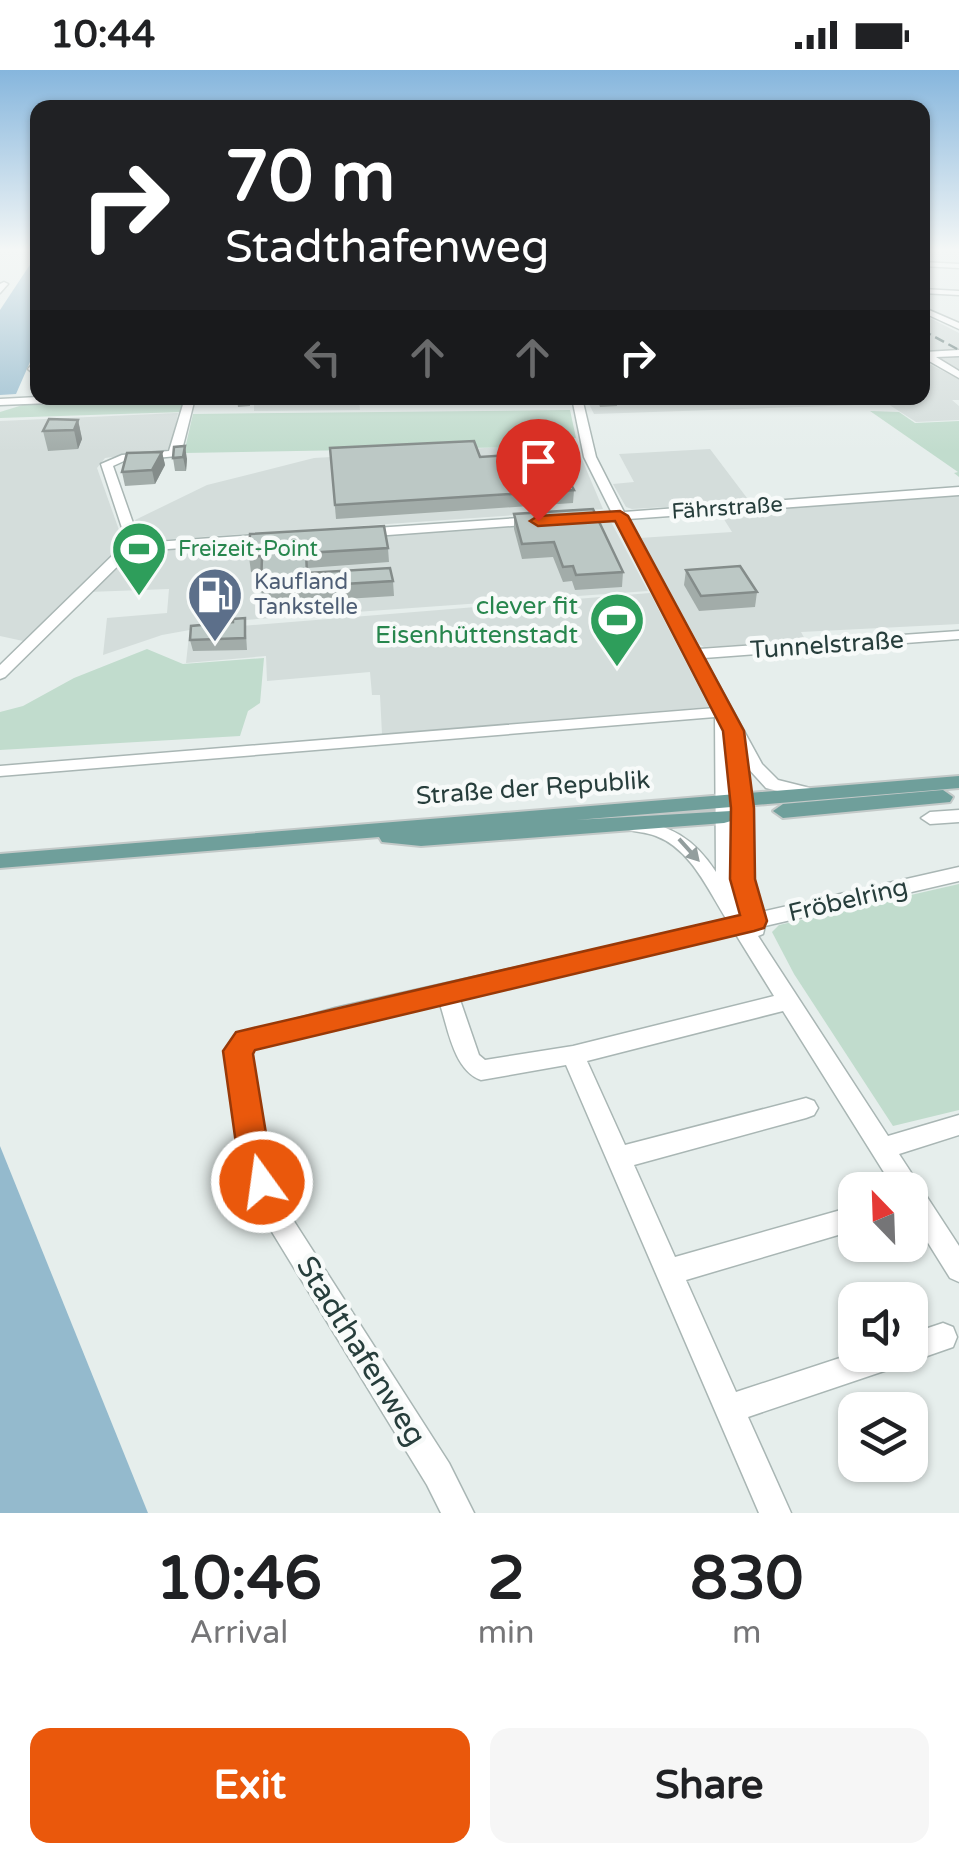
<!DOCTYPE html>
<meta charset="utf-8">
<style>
body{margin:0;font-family:"Varela Round",sans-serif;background:#f6f6f6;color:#202124;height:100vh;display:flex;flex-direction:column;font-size:38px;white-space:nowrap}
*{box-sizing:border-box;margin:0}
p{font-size:32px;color:#757577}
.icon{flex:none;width:55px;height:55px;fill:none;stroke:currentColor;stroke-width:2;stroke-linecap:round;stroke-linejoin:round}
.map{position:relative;height:1443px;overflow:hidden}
.side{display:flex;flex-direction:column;background:#fff;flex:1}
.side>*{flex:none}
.banner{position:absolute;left:30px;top:30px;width:900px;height:305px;border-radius:20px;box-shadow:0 2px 8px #0004;background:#202124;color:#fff;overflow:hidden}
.needle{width:65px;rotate:337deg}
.buttons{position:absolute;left:838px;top:1102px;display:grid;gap:20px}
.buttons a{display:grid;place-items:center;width:90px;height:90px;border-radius:20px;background:#fff;box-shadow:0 2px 8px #0004;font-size:50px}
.pin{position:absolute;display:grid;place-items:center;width:85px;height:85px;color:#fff;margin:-102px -42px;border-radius:50% 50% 50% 0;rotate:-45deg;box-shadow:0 0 10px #0007}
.pin .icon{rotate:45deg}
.me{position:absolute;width:110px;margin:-55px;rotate:346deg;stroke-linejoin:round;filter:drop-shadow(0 0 8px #0008)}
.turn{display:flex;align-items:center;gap:35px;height:210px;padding:0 30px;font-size:45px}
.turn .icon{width:130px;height:130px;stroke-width:2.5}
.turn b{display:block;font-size:70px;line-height:85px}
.lanes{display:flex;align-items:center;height:95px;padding:0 30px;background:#0003;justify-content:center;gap:50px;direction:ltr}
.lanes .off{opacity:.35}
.eta{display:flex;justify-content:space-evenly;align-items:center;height:170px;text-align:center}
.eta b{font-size:60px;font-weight:800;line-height:70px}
.cta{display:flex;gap:20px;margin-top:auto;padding:20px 30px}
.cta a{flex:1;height:115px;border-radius:20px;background:#ea580c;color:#fff;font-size:40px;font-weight:800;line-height:115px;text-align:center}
.cta a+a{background:#f6f6f6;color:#202124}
.status{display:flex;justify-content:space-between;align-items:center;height:70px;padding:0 50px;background:#fff;direction:ltr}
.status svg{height:28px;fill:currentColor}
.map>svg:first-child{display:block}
</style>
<div class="status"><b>10:44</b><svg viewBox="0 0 49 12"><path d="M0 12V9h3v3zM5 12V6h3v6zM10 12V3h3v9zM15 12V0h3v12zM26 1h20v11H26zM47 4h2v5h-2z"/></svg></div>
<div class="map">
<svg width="959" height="1443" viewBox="0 0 959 1443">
<rect width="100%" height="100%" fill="#e6eeec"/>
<g fill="#d4dddb">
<polygon points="922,244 959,263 959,302 923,282"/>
<polygon points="923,291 959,309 959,330 952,330 959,336 959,350 916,352 888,334 594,344 586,328 922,328"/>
<polygon points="254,328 359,328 360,340 254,341"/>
<polygon points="178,343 171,379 105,388 97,398 124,474 23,571 0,566 0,351"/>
<polygon points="502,377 578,380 603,439 143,471 135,450 207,415 314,388"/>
<polygon points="710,379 750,432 632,439 626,437 613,414 634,412 619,384"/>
<polygon points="959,425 959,554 801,562 806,571 704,577 699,574 639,468 732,462 720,443"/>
<polygon points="610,450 648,521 245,550 162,565 103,585 107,548 167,543 169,519 88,522 125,488 142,481"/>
<polygon points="650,523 709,637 382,664 380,625 372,625 370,602 267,611 266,586 186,593 189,565 229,557"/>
</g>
<g fill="#c1dccd">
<polygon points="185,328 181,342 0,348 0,342 26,334"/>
<polygon points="570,340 576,368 527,371 524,377 184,383 193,344"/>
<polygon points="870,341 899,342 915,353 959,351 959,407 954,403 958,402"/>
<polygon points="147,579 183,594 264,588 260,633 248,641 240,666 0,680 0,642 23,636 74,608"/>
<polygon points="959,814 959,1040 893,1056 794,904 772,862 779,855"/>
</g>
<g fill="#94bacd">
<polygon points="37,184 37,276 16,324 0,325 0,240"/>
<polygon points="0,1076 148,1443 0,1443"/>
</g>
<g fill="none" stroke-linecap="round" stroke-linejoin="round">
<g stroke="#a9b6b4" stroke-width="3">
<g id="minor">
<polygon points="922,192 959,194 959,198 922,196"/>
<polygon points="4,212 8,214 0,223 0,214"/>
<polygon points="922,219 959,221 959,225 922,223"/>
<polygon points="922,237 959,253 959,259 922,242"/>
<polygon points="959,280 959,286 936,287 959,301 959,308 922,287 925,282"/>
<polygon points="38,288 38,307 28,299"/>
<polygon points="38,327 105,328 100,331 0,335 0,329"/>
<polygon points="185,328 195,328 183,376 177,386 124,391 113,396 140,473 270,464 276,468 270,472 138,481 127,487 5,607 0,609 0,595 117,481 128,476 101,394 122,385 169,381"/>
<path d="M572,328H582L596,387L624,442L959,417V425L628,449L699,579L959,561V569L704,588L762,694L778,710L818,720L821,724L812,730L766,718L746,696L752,744V809L761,842L959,797V811L765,856L763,864L758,866L888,1066L959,1045V1065L899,1084L959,1176V1212L950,1208L910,1144V1120H895L783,941L587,991L625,1075L806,1028L814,1031L818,1038L814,1045L806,1048L634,1095L675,1187L855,1136V1160L686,1210L736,1322L855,1283V1285H910V1264L943,1253L953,1257L957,1267L953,1277L910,1292L902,1289L900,1295L890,1299L748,1347L791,1443H759L566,995L481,1010C453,1000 448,957 439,931L253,978L249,983L266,1088L281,1131L449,1393L474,1443H441L427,1415L261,1144L242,1088L226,981L238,965L335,938L727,850C708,820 691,779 656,766C646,762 635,762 625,759L622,755L631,749C670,755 694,768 716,802L715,647L0,706V696L715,638L616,450L575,453L569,449L575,445L612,443L584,387ZM735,863L774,926L573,976L485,990L479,985L459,927Z"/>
<polygon points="535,447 539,448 539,454 361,467 355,463 361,459"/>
<polygon points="959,740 959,752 930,754 921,748 930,742"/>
</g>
</g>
<g stroke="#c3c9c8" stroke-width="4">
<g id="major">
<polygon points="959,706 959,718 576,750 731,741 734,746 731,751 724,753 421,776 382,772 379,767 0,798 0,784"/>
<polygon points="943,720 953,727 950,732 783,748 773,741 783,734"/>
</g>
</g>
<use href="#minor" fill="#fff" fill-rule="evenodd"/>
<use href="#major" fill="#6f9f9b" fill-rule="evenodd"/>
<polyline stroke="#617977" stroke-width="2.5" stroke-dasharray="10 5" stroke-linecap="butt" points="922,260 959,280"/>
</g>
<g fill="#a2aca9">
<polygon points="237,328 250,328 250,336 238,337"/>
<polygon points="597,328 617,328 617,336 600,337"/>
<polygon points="78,350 82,369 78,379 48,381 43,361"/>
<polygon points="174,377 187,389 186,401 175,401 173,388"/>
<polygon points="330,378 480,387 574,420 573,433 336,449"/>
<polygon points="162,382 165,395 155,414 125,416 122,402"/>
<polygon points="514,444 623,502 622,517 575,520 572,511 563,512 553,487 522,489 514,459"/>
<polygon points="388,478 389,492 308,498 308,503 393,511 394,526 263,534 261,519 262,501 251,502 249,487"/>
<polygon points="686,500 757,522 755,537 699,541 684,515"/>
<polygon points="245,548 247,580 193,581 190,570"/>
</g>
<g fill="#848c8a">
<polygon points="78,350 82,369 78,379 74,360"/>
<polygon points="185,376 187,389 186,401 183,387"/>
<polygon points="162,382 165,395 155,414 152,400"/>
</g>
<g fill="#bcc8c5" stroke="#848c8a" stroke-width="2.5">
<polygon points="237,328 249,328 249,330 237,331"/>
<polygon points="49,349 78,350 74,360 43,361"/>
<polygon points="474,371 480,387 554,382 574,420 335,435 330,378"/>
<polygon points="185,376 183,387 173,388 174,377"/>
<polygon points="162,382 152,400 122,402 127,383"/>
<polygon points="593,439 623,502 576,505 573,496 563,497 554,472 522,474 514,444"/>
<polygon points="384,456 388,478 306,483 307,503 390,498 393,511 261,519 262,486 249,487 250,464"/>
<polygon points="740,496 757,522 701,526 686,500"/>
<polygon points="245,548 245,568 190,570 191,556 233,552 233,549"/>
</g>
<defs><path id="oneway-solid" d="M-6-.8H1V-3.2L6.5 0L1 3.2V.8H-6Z" transform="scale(2.5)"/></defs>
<use fill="#939e9e" href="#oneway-solid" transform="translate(689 780) rotate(48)"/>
<linearGradient id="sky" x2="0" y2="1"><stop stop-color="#86b6dd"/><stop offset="0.47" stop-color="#f4f7f6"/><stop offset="1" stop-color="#f4f7f6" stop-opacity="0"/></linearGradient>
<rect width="959" height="382" fill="url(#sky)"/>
<polygon fill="#ea580c" stroke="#983908" stroke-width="2.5" points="620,441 628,446 744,661 754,738 755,809 767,851 764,858 754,861 255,980 253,984 270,1088 278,1112 273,1122 262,1126 250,1122 238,1088 223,981 236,962 740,845 730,809 731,738 723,661 615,451 538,456 530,451 538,446"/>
<defs>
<g id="stadium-pin" transform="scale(2.875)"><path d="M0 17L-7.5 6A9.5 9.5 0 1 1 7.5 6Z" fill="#2e9e5b" stroke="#f7faf9"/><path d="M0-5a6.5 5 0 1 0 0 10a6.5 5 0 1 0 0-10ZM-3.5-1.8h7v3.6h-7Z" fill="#fff"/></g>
<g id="fuel-pin" transform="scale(2.875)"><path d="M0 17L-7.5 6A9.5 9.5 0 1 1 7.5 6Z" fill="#5c6f8a" stroke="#f7faf9"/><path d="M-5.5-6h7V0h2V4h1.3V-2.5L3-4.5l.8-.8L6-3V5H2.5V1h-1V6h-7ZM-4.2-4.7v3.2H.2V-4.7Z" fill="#fff"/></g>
</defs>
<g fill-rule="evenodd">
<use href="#stadium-pin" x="139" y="479"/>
<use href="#fuel-pin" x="215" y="525"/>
<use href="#stadium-pin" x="617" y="550"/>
</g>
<g text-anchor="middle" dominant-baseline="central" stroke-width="9" stroke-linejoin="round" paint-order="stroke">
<g font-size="22" fill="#273e3c" stroke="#f7faf9">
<text transform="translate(727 438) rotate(-4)">Fährstraße</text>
</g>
<g font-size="22" fill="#27864d" stroke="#f7faf9" text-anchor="start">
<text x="178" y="479">Freizeit-Point</text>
</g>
<g font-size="22" fill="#4e5e75" stroke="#f7faf9" text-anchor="start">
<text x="254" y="512">Kaufland<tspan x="254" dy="25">Tankstelle</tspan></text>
</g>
<g font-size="25" fill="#27864d" stroke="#f7faf9" text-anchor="end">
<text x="578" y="536">clever fit<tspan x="578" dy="29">Eisenhüttenstadt</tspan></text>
</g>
<g font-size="25" fill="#273e3c" stroke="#f7faf9">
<text transform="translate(827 575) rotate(-4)">Tunnelstraße</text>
<text transform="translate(533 718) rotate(-4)">Straße der Republik</text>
<text transform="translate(848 830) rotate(-13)">Fröbelring</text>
</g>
<g font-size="30" fill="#273e3c" stroke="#f7faf9">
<text transform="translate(361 1281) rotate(58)">Stadthafenweg</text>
</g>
</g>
</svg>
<div class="buttons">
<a><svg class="needle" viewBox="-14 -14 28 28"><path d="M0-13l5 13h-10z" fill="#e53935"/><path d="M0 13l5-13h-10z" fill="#757577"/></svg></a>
<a><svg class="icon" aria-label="sound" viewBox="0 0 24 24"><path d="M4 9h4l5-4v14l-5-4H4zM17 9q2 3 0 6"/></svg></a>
<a><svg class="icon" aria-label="layers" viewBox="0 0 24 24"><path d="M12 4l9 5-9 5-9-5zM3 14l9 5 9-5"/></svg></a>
</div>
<div class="pin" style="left:538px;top:451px;background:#d93025"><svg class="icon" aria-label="arrive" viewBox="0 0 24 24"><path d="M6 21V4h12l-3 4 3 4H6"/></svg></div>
<svg class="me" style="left:262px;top:1112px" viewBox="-20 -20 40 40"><circle r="17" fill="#ea580c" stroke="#fff" stroke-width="3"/><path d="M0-11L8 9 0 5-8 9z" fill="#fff"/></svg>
<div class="banner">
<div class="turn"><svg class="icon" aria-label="right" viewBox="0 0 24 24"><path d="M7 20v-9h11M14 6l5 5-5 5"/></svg><div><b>70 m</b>Stadthafenweg</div></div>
<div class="lanes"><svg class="icon off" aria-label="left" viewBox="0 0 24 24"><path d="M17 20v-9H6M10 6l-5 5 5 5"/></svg><svg class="icon off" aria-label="ahead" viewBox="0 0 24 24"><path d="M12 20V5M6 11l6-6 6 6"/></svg><svg class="icon off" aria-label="ahead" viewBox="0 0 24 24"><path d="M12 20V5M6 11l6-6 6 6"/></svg><svg class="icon" aria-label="right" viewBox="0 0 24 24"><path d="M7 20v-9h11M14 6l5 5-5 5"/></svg></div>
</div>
</div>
<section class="side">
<div class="eta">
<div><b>10:46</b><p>Arrival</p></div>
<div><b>2</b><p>min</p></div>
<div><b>830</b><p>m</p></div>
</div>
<div class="cta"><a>Exit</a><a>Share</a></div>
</section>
